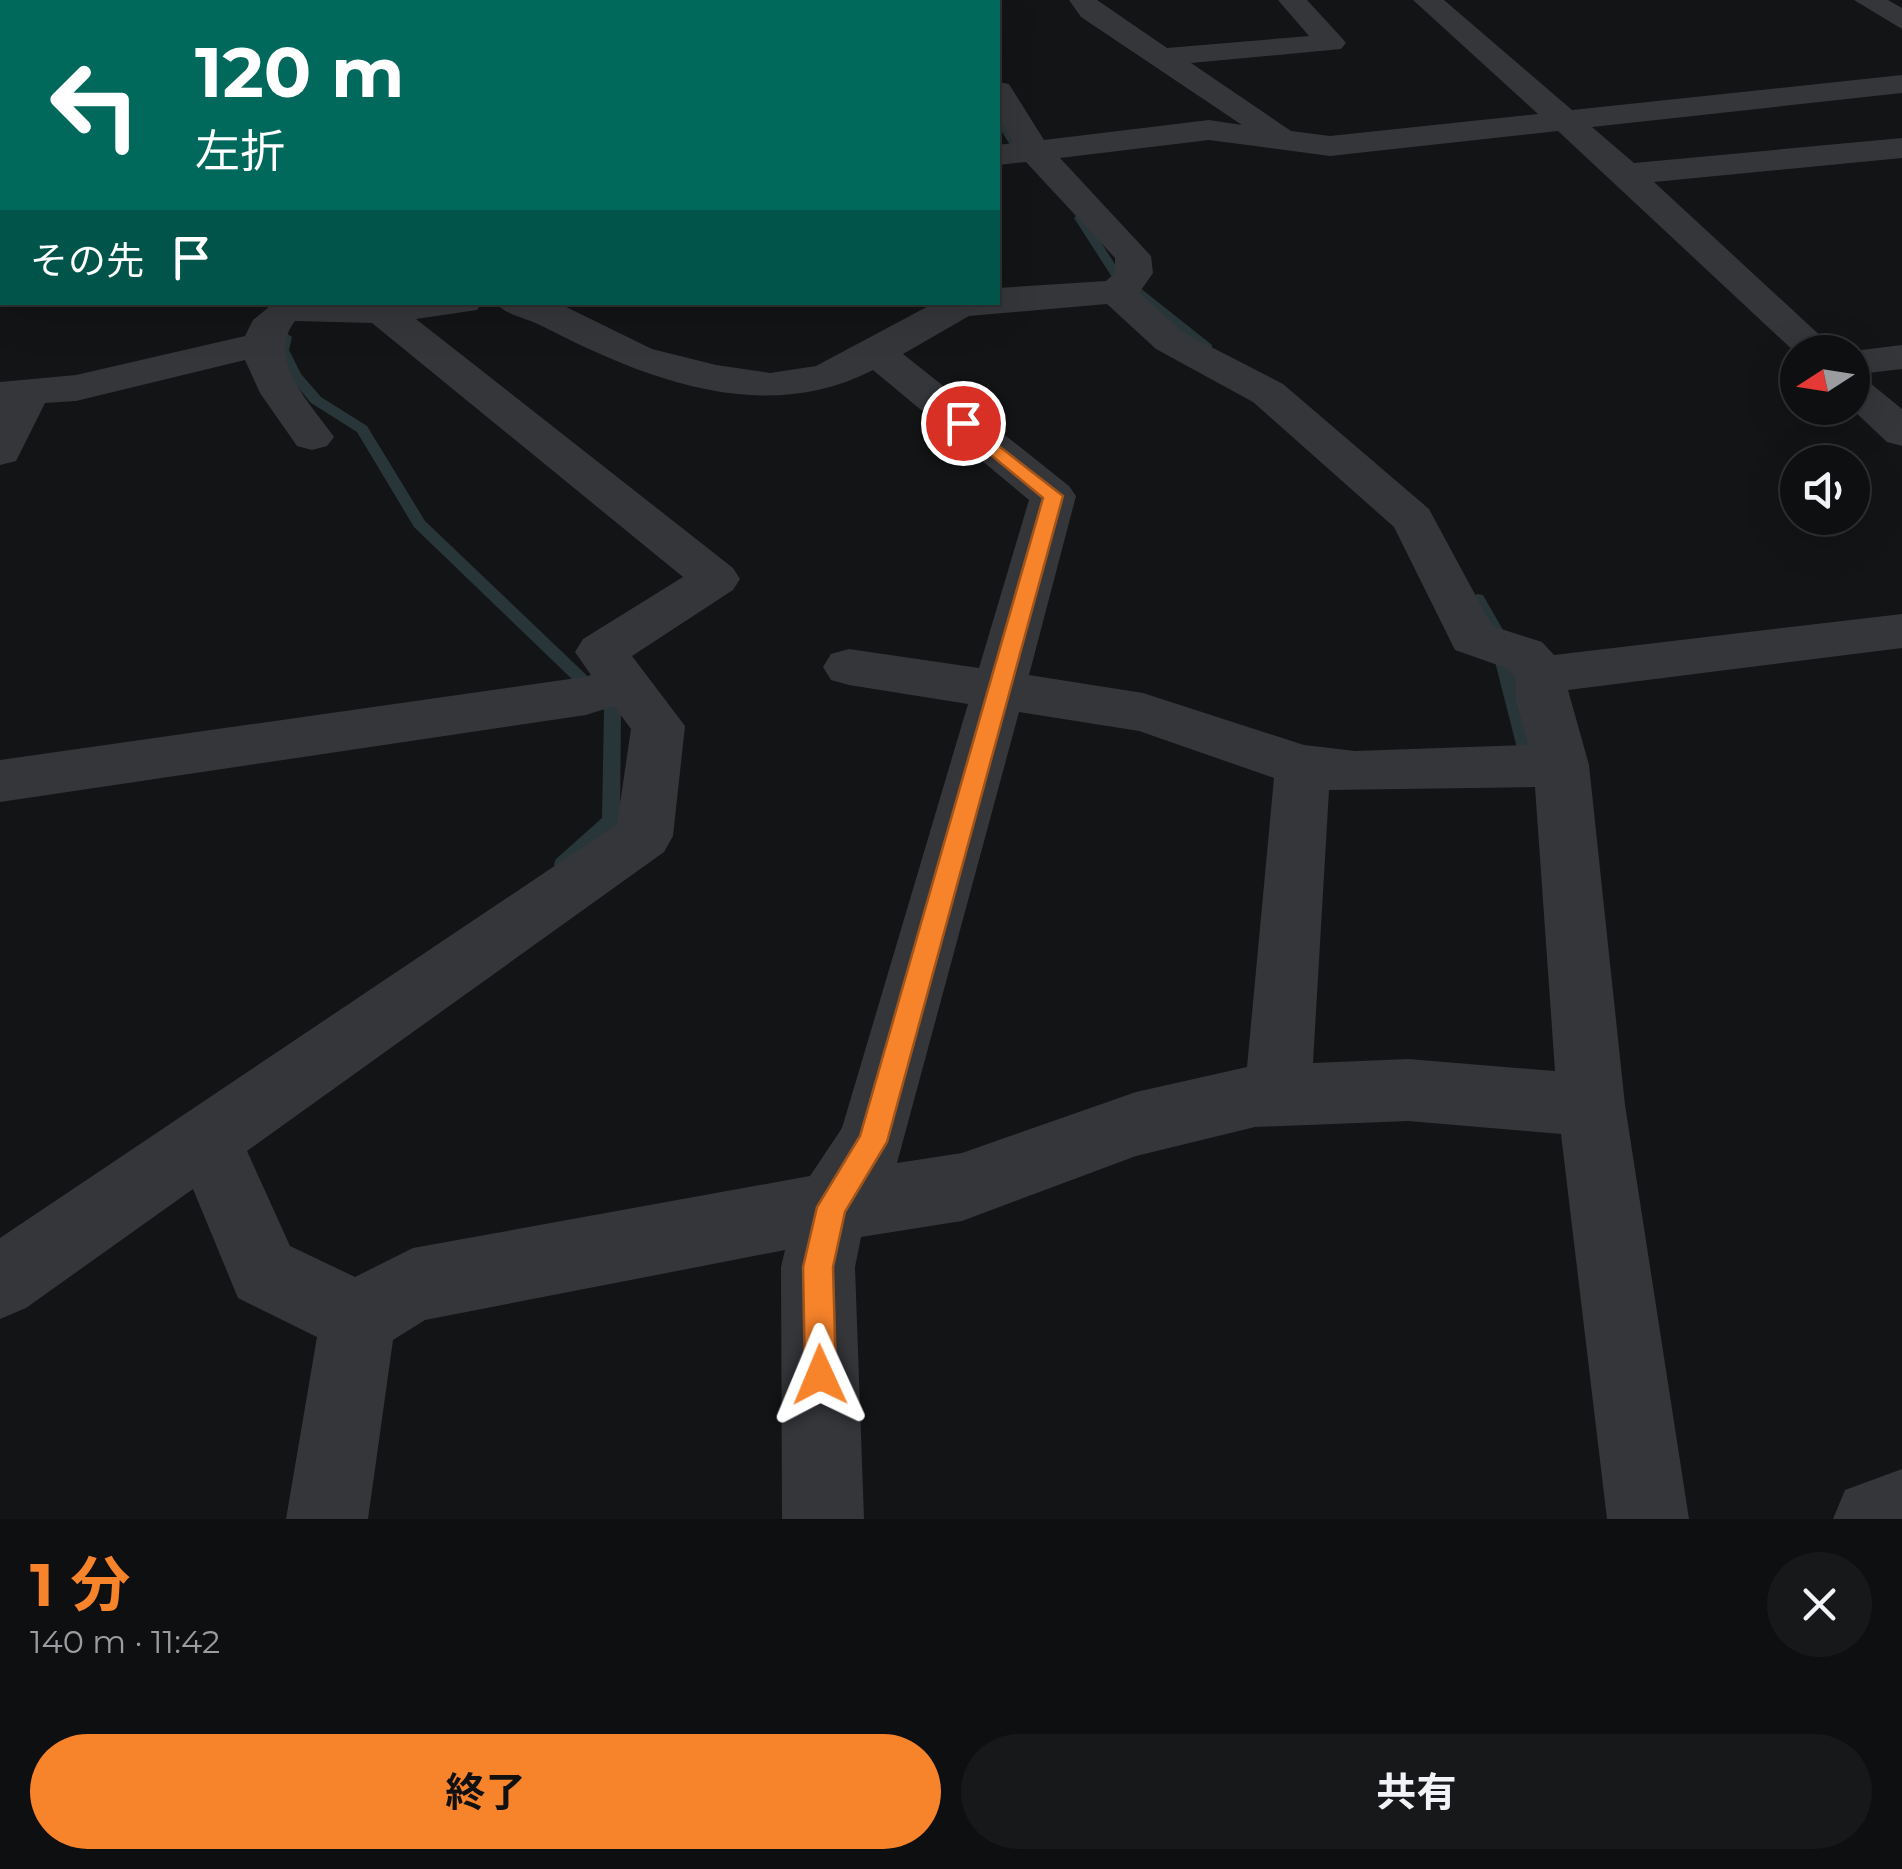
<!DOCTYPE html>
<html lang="ja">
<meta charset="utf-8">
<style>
body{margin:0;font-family:Montserrat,"Noto Sans JP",sans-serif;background:#171819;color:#f1f3f6;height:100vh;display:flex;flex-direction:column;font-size:38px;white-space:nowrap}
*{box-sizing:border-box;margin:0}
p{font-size:32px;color:#9b9c9f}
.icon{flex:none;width:55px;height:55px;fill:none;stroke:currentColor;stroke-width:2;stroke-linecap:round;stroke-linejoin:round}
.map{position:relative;height:1519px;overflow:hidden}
.details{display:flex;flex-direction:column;background:#0e0f10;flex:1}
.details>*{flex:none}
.banner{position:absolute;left:0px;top:0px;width:1000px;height:305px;box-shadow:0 10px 40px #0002,0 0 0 2px #2e2f30;background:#00695c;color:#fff;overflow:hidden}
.needle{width:65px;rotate:258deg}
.controls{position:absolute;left:1780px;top:335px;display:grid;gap:20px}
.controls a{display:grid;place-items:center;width:90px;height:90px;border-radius:50%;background:#0e0f10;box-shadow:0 10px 40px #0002,0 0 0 2px #2e2f30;font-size:50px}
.pin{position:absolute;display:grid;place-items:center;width:85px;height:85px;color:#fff;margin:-42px;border:5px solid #fff;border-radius:50%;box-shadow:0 2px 10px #0007}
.me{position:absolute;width:110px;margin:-55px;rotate:359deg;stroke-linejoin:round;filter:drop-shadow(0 0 8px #0008)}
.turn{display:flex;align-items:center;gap:35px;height:210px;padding:0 30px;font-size:45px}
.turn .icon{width:130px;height:130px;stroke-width:2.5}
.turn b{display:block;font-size:70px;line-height:85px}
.then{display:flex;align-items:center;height:95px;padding:0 30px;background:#0003;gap:20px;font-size:38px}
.round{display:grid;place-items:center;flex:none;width:105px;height:105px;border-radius:52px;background:#171819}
.summary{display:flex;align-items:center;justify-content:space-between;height:170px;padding:0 30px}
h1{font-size:60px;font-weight:700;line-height:75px;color:#f7832a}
.button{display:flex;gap:20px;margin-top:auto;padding:20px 30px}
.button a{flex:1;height:115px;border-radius:60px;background:#f7832a;color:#111;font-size:40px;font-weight:700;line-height:115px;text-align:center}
.button a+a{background:#171819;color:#f1f3f6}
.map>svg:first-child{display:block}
</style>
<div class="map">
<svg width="1902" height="1519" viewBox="0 0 1902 1519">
<rect width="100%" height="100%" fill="#131415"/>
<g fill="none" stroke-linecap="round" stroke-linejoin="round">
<g fill="#293639" fill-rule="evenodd">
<polygon points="0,30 2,31 2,37 0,36"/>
<polygon points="998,115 1003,118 1029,160 1028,162 1019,160 998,125"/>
<polygon points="1076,216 1084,216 1120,272 1212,345 1212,351 1202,351 1112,277 1074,218"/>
<polygon points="286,333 292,337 289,350 301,374 321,397 367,426 425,521 621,708 620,821 570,869 563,872 556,869 554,864 556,859 602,818 604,710 414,527 357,432 311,403 290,378 277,350 280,337"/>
<polygon points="1477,594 1483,595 1503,630 1540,768 1537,773 1525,773 1522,768 1487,630 1469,599"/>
</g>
<g fill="#34363a" fill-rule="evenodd">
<polygon points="158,0 236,0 237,2 160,2"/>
<polygon points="517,0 547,0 548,2 519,2"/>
<polygon points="942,0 970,0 971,2 943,2"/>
<path d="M1069,0H1097L1167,48L1309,36L1278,0H1307L1341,37L1346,43L1341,49L1191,63L1291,131L1330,136L1538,114L1413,0H1444L1572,110L1902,75V93L1592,127L1634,163L1902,138V158L1654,182L1838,352L1798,355L1558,131L1330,156L1209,140L1060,158L1151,256L1153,273L1139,293L1184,333L1283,384L1429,509L1492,626L1542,642L1554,655L1902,614V648L1568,690L1589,765L1625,1105L1689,1519H1607L1561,1134L1408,1121L1255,1127L1136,1156L962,1221L861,1237L855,1267L864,1519H782L781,1267L785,1250L425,1320L393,1340L368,1519H286L317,1337L238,1298L193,1189L26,1308L0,1319V1238L617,824L631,729L614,706L586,715L0,802V760L584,677L591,675L575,652L583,639L683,577L372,323L295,321C265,360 311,404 334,437L327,446L312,450L297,446L260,393L245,360L76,401L45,403L16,461L0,465V382L76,375L245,336L253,320L275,302H482L477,310L416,319L733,568L740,579L733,590L632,656L685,726L673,836L664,852L247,1151L290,1246L355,1277L413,1248L810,1176L842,1128L968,704L849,685L831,680L823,667L831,654L849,649L979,668L1029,500L873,370C763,427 643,378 542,326C528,318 504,315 495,302H556L652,349L716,365L770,373L816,366L936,302H998V288L1106,281L1115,273V258L1026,162L998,165V145L1013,143L998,116V82L1009,84L1044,140L1209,120L1242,125L1081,17ZM1107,304L1156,349L1253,402L1394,527L1455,650L1506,668L1516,679V700L1528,745L1355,751L1304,745L1143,693L1029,675L1076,496L1069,486L903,354L969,316ZM1019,712L1139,731L1274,778L1247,1067L1136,1092L962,1153L897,1163ZM1535,787L1555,1071L1408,1059L1313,1063L1329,790Z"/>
<polygon points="1854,0 1888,0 1902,8 1902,29"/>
<polygon points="0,283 2,302 14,302 0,305"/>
<polygon points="1902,345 1902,369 1859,374 1902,409 1902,446 1887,442 1851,408 1852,352 1845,352"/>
<polygon points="1902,1469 1902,1519 1833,1519 1845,1490"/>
</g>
</g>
<polygon fill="#f7832a" stroke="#a1551b" stroke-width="2.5" points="963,418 1063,496 887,1142 845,1212 833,1267 836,1375 832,1386 820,1391 809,1386 805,1375 803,1267 817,1207 860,1136 1043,498 957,427 954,423"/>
</svg>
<div class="controls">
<a><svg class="needle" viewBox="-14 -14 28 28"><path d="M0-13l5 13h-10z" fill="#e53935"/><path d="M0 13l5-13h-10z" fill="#9b9c9f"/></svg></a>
<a><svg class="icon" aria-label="sound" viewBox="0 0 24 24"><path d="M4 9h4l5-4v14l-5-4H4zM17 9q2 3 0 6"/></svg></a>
</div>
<div class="pin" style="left:963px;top:423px;background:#d93025"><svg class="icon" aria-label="arrive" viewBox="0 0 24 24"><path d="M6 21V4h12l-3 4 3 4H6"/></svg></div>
<svg class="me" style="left:820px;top:1375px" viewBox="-20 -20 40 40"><path d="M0-17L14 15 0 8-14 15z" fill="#f7832a" stroke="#fff" stroke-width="4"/></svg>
<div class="banner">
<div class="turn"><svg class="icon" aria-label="left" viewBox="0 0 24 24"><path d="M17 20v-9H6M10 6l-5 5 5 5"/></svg><div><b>120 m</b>左折</div></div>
<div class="then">その先<svg class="icon" aria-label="arrive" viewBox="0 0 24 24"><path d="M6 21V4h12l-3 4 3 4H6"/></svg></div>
</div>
</div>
<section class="details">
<div class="summary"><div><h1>1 分</h1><p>140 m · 11:42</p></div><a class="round"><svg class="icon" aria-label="close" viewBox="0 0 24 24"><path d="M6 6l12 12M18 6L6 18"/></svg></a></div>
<div class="button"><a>終了</a><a>共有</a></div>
</section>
